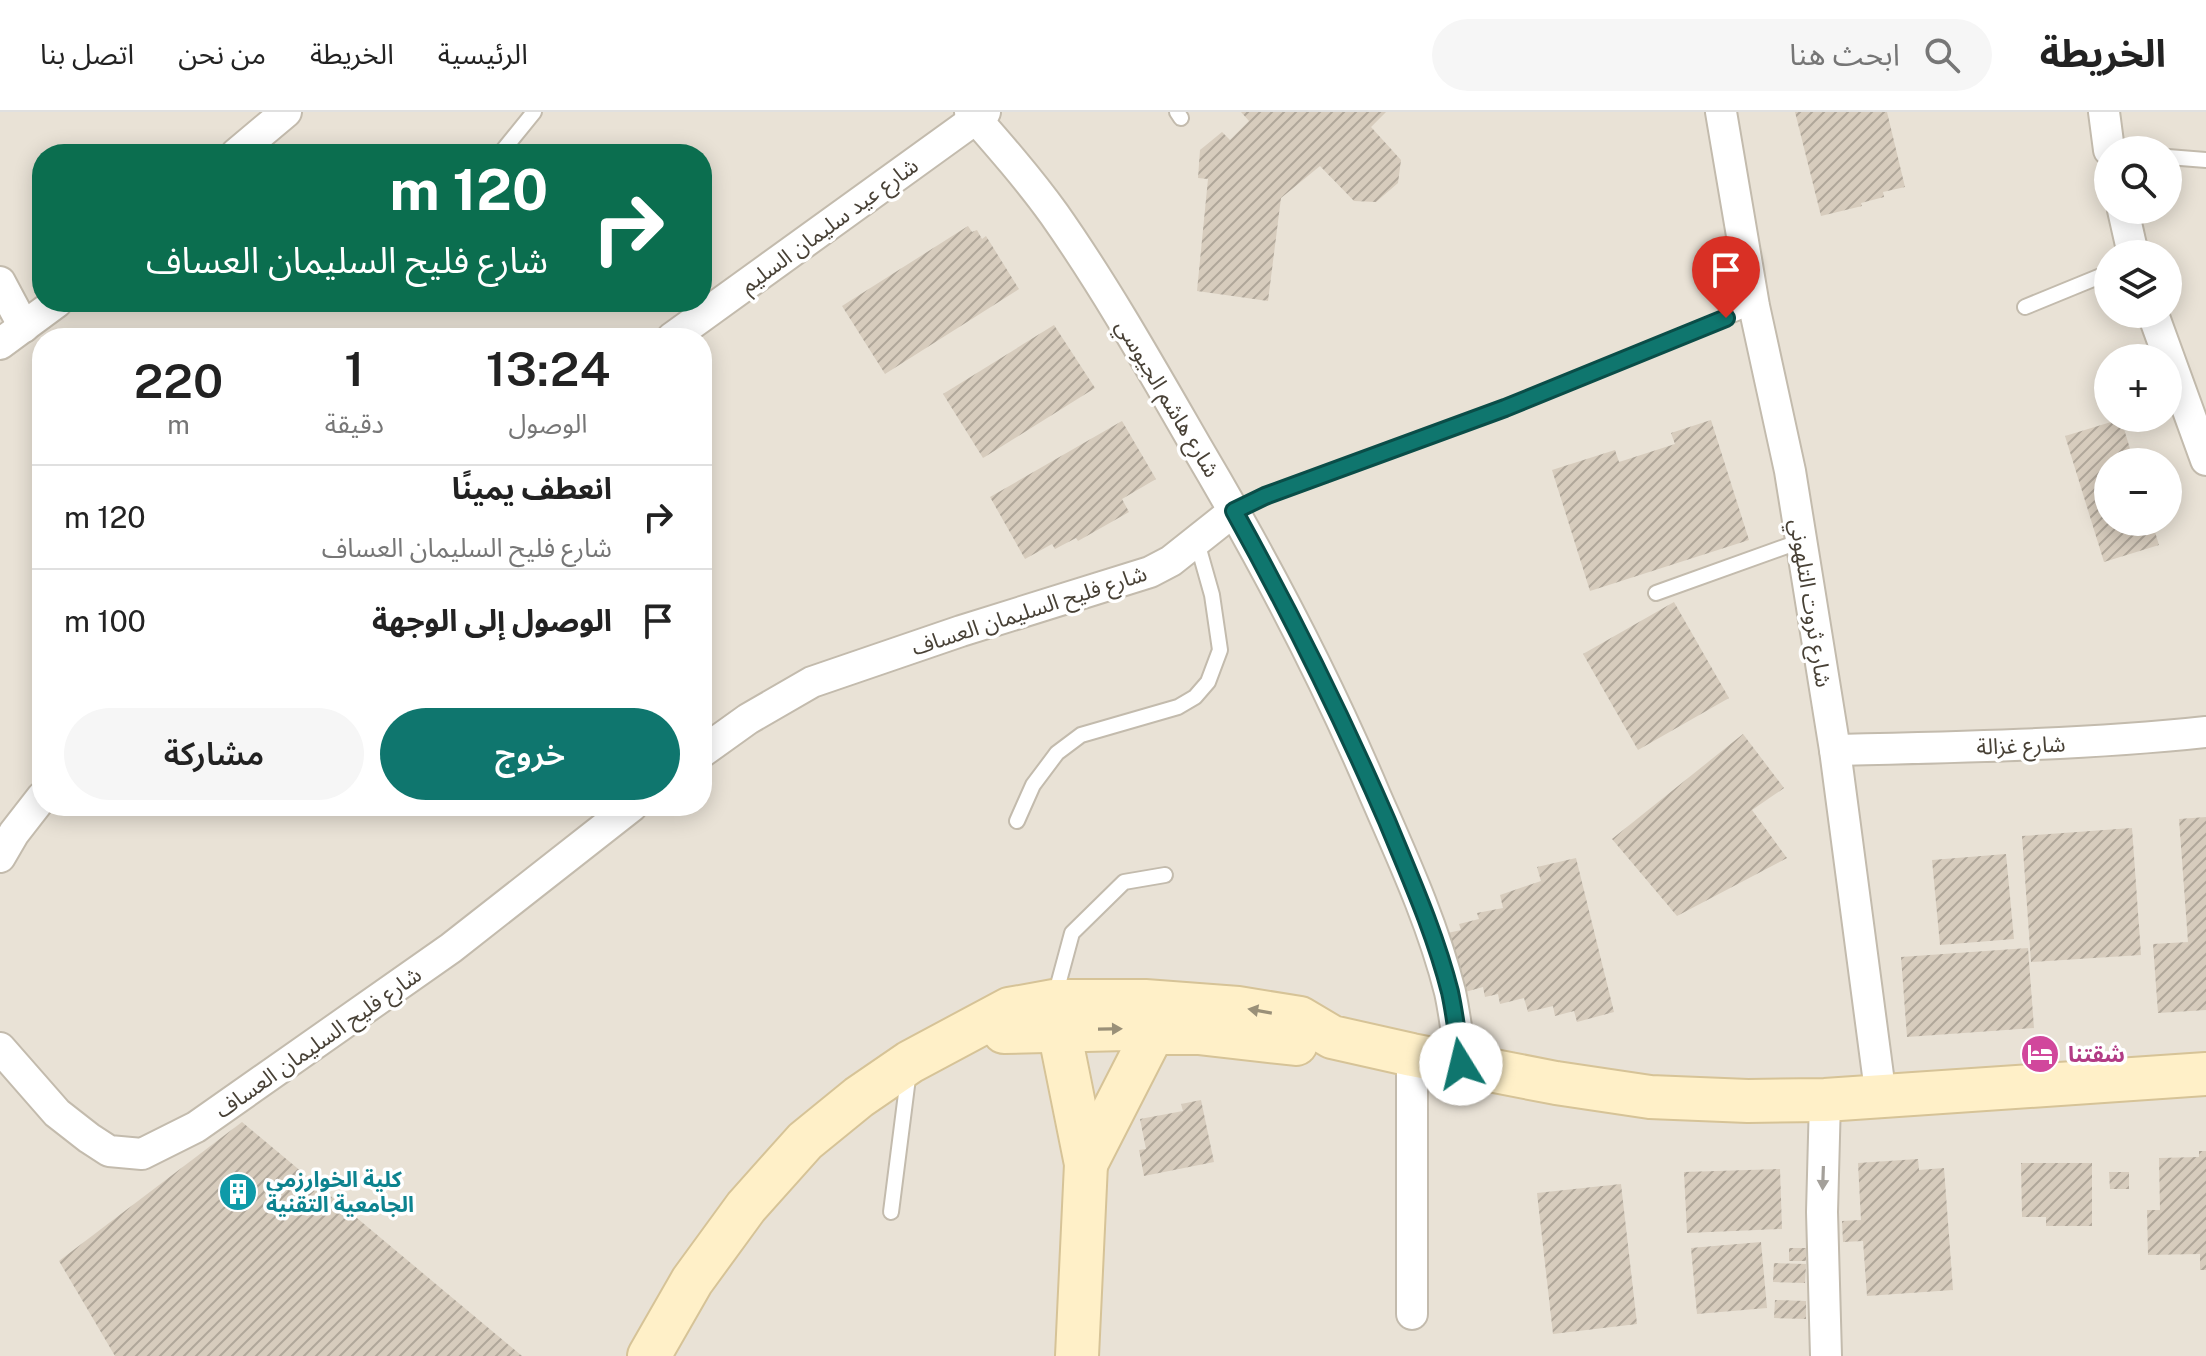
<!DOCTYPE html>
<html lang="ar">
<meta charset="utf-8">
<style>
body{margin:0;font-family:"Public Sans","Noto Sans Arabic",sans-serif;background:#f6f6f6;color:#222;direction:rtl;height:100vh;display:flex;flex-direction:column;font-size:30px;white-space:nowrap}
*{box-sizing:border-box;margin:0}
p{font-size:26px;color:#767676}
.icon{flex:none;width:44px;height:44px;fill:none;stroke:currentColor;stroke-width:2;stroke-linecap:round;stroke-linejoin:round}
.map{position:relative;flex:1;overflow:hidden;direction:ltr}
.details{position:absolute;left:32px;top:216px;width:680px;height:488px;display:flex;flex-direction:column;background:#fff;border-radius:32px;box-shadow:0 4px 20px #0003;direction:rtl}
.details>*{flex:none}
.hud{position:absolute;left:32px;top:32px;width:680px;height:168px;border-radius:32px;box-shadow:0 4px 20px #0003;direction:rtl;background:#0b6e4f;color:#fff;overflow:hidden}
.controls{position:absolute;left:2094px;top:24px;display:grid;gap:16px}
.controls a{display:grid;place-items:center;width:88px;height:88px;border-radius:50%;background:#fff;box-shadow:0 4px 20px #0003;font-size:40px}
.pin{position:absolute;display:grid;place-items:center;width:68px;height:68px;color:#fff;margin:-82px -34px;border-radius:50% 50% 50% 0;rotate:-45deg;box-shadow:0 0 8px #0007}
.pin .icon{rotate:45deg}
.me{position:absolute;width:88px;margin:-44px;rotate:351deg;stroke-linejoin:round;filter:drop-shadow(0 0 6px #0008)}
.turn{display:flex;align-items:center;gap:28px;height:168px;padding:0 32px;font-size:36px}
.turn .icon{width:104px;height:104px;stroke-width:2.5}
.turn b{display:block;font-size:56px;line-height:68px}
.eta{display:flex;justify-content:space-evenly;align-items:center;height:136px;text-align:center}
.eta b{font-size:48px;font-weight:600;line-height:56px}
.button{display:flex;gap:16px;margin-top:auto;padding:16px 32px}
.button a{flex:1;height:92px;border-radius:48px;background:#0f766e;color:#fff;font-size:32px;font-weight:600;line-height:92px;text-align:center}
.button a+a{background:#f6f6f6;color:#222}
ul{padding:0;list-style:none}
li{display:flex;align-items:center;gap:24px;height:104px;padding:0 32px;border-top:2px solid #e0e0e0}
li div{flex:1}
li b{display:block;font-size:30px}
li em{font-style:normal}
header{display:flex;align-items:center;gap:48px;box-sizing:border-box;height:112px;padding:0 40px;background:#fff;border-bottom:2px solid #e0e0e0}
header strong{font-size:38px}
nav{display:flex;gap:44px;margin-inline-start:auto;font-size:28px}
.search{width:560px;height:72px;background:#f6f6f6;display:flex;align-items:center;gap:20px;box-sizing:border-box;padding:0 28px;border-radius:44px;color:#767676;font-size:30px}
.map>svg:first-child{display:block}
</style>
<header>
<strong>الخريطة</strong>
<div class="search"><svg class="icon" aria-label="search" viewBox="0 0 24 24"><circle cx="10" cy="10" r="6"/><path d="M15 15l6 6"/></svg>ابحث هنا</div>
<nav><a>الرئيسية</a><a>الخريطة</a><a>من نحن</a><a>اتصل بنا</a></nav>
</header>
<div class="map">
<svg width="2206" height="1244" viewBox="0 0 2206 1244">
<defs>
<pattern id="building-hatch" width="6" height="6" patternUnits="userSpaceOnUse" patternTransform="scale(2)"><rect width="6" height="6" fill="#d7ccbd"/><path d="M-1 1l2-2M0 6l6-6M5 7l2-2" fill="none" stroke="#b0a79a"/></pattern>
</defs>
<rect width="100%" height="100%" fill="#f4f0e8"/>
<path fill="#e9e2d6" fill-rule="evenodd" d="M0,0H2206V1244H0ZM2108,38H2168V98H2108ZM42,42H702V190H42ZM2108,142H2168V202H2108ZM42,226H702V694H42ZM2108,246H2168V306H2108ZM2108,350H2168V410H2108Z"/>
<g fill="url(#building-hatch)">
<polygon points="1241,0 1386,0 1371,15 1401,48 1398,71 1376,90 1354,89 1320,54 1281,86 1268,189 1197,179 1208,67 1198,66 1200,38 1222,20 1230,28 1249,9"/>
<polygon points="1795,0 1887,0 1905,75 1883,80 1884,85 1861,91 1862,94 1821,104"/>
<polygon points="968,114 972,120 977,118 982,127 986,124 1019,177 885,262 842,194"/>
<polygon points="1054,213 1095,276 983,346 943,282"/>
<polygon points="2121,307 2134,350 2108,350 2108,410 2152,410 2159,433 2104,450 2065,324"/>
<polygon points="1711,308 1749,428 1590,479 1552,358 1615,338 1619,350 1675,332 1671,321"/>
<polygon points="1122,309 1156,367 1122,387 1129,400 1078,429 1076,426 1055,437 1052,432 1025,447 990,385"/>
<polygon points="1674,490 1729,586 1638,638 1583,542"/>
<polygon points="1743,622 1784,676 1752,698 1787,746 1677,804 1612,727"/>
<polygon points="2206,705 2206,898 2158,901 2153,832 2188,830 2179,707"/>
<polygon points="2132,716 2141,843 2031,850 2022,724"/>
<polygon points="2006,742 2014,827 1940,833 1932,748"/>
<polygon points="1576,746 1614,900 1577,910 1574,899 1555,904 1553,894 1528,900 1524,886 1500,892 1498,882 1485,885 1483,875 1458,882 1443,822 1461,818 1459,812 1479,807 1477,801 1503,796 1500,783 1541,769 1537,755"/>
<polygon points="2028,836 2034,916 1907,925 1901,845"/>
<polygon points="1201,988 1214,1050 1144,1064 1139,1038 1146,1037 1140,1007 1183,999 1181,992"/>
<polygon points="242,1010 522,1244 115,1244 59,1149"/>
<polygon points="2199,1039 2206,1039 2206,1158 2200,1158 2200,1142 2148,1143 2147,1098 2160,1098 2159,1046 2199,1045"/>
<polygon points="1918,1047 1919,1058 1944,1056 1953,1178 1867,1184 1863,1129 1843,1130 1842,1109 1861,1108 1858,1051"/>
<polygon points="2021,1051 2092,1051 2092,1114 2046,1114 2046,1105 2022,1105"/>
<polygon points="1780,1057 1782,1117 1687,1121 1684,1060"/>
<polygon points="2109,1060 2129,1060 2129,1077 2110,1077"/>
<polygon points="1621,1072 1637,1212 1553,1222 1537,1081"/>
<polygon points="1761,1130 1767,1196 1697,1202 1691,1136"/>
<rect x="1789" y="1136" width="17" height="13"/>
<polygon points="1774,1151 1806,1152 1805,1171 1773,1170"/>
<polygon points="1775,1188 1806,1189 1806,1207 1774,1206"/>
</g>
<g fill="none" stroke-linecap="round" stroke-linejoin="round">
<g stroke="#c3bbad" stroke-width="18">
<g id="lane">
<polyline points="1177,0 1181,6"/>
<polyline points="500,42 534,0"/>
<polyline points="2168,45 2206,48"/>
<polyline points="2025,195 2108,161"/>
<polyline points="1234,399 1265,384 1505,296 1754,194"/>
<polyline points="1656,481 1801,429"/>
<polyline points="1017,709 1033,673 1057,641 1081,623 1178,595 1195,585 1208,570 1220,538 1212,483 1197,430"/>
<polyline points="1055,884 1072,821 1124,770 1165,763"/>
<polyline points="891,1100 909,958"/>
</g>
</g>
<g stroke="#c3bbad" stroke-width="34">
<g id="street">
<path d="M970,0C999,33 1028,66 1054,102C1106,176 1151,256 1196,334C1263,447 1324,562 1375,683C1403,747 1433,812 1450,880C1455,903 1458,928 1461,952"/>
<polyline points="1721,0 1754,194 1790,359 1835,638 1881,986"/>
<polyline points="2104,0 2109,38"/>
<polyline points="236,42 286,0"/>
<polyline points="2123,98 2133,142"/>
<polyline points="0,170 24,215"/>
<polyline points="2153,202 2206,348"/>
<polyline points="672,226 985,0"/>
<polyline points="0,232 57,190"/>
<path d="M1835,638C1959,635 2083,633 2206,620"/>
<polyline points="702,640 748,607 812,570 961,519 1150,460 1171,449 1234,399"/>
<polyline points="0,745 14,721 42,685"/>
<polyline points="0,936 57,1001 89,1026 109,1039 142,1042 196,1015 451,836 632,694"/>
<polyline points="1825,988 1822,1100 1826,1244"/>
<polyline points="1412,1202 1412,943"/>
</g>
</g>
<g stroke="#d6c397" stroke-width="46">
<g id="secondary">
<polyline points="1059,918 1086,1052 1077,1244"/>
<polyline points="1004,920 1126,917 1153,921 1198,921 1296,932"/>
<polyline points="1086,1052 1153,921"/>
<polyline points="649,1244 692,1169 746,1095 805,1029 859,985 910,950 1009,897 1054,889 1145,889 1238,896 1300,906 1332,925 1412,943 1556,971 1650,985 1748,989 1825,988 2206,962"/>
</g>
</g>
<use href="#lane" stroke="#fff" stroke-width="14"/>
<use href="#street" stroke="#fff" stroke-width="30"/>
<use href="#secondary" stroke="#fff0c8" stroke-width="42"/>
</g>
<defs><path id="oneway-solid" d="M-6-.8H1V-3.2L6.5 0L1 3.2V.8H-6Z" transform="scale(2)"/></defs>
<g fill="#9a9078">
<use href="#oneway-solid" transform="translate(1260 899) rotate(-170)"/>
<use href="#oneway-solid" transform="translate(1110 917) rotate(-1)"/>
</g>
<use fill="#a4a09a" href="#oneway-solid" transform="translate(1823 1066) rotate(92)"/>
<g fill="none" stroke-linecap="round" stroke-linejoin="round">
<g stroke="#0a4d48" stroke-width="20">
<path id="route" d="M1461,952C1458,928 1455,903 1450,880C1435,821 1410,765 1387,709C1341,603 1290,500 1234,399L1265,384L1505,296L1726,206"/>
</g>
<use href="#route" stroke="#0f766e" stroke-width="14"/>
</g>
<defs>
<g id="hotel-disc" transform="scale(2)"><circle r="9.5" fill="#d1479c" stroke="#fff"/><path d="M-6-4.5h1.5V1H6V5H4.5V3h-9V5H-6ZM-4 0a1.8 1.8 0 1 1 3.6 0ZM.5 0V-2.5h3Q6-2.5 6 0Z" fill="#fff"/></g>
<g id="building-disc" transform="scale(2)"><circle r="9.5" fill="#0f9aa8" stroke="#fff"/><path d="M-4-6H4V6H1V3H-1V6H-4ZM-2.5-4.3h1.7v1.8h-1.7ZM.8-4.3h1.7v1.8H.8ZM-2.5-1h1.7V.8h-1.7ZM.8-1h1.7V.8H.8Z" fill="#fff"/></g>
</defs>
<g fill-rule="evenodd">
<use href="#hotel-disc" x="2040" y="942"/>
<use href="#building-disc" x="238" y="1080"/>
</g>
<g text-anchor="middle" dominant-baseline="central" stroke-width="7" stroke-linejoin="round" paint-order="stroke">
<g font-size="22" fill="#484136" stroke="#fff">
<text transform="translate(829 113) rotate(-36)">شارع عيد سليمان السليم</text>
<text transform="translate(1168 286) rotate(59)">شارع هاشم الجيوسي</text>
<text transform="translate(1811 491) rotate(81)">شارع ثروت التلهوني</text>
<text transform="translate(1029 498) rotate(-18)">شارع فليح السليمان العساف</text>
<text transform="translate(2021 633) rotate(-2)">شارع غزالة</text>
<text transform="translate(318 930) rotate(-35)">شارع فليح السليمان العساف</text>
</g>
<g font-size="22" font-weight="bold" fill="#b23c85" stroke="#fff" text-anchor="start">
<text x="2068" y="942">شقتنا</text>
</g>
<g font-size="22" font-weight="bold" fill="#0d838f" stroke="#fff" text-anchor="start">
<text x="266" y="1067">كلية الخوارزمي<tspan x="266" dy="25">الجامعية التقنية</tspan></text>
</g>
</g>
</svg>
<div class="controls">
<a><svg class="icon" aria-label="search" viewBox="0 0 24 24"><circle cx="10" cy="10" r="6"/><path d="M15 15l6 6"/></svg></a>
<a><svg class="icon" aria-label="layers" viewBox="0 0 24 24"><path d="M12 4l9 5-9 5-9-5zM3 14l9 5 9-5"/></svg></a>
<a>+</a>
<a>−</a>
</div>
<div class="pin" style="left:1726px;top:206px;background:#d93025"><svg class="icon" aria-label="arrive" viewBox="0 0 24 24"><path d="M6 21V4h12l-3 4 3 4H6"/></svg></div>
<svg class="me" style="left:1461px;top:952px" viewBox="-20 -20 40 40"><circle r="19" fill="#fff"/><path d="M0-13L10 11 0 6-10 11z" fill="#0f766e"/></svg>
<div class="hud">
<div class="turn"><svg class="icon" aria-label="right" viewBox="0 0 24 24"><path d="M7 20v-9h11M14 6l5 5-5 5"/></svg><div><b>120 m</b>شارع فليح السليمان العساف</div></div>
</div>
<section class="details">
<div class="eta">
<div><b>13:24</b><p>الوصول</p></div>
<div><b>1</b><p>دقيقة</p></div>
<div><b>220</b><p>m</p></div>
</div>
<ul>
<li><svg class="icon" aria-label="right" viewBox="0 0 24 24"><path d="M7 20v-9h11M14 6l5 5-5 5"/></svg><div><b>انعطف يمينًا</b><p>شارع فليح السليمان العساف</p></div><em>120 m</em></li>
<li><svg class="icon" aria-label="arrive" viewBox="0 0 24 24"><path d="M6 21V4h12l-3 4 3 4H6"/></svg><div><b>الوصول إلى الوجهة</b></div><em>100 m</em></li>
</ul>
<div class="button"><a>خروج</a><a>مشاركة</a></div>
</section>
</div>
